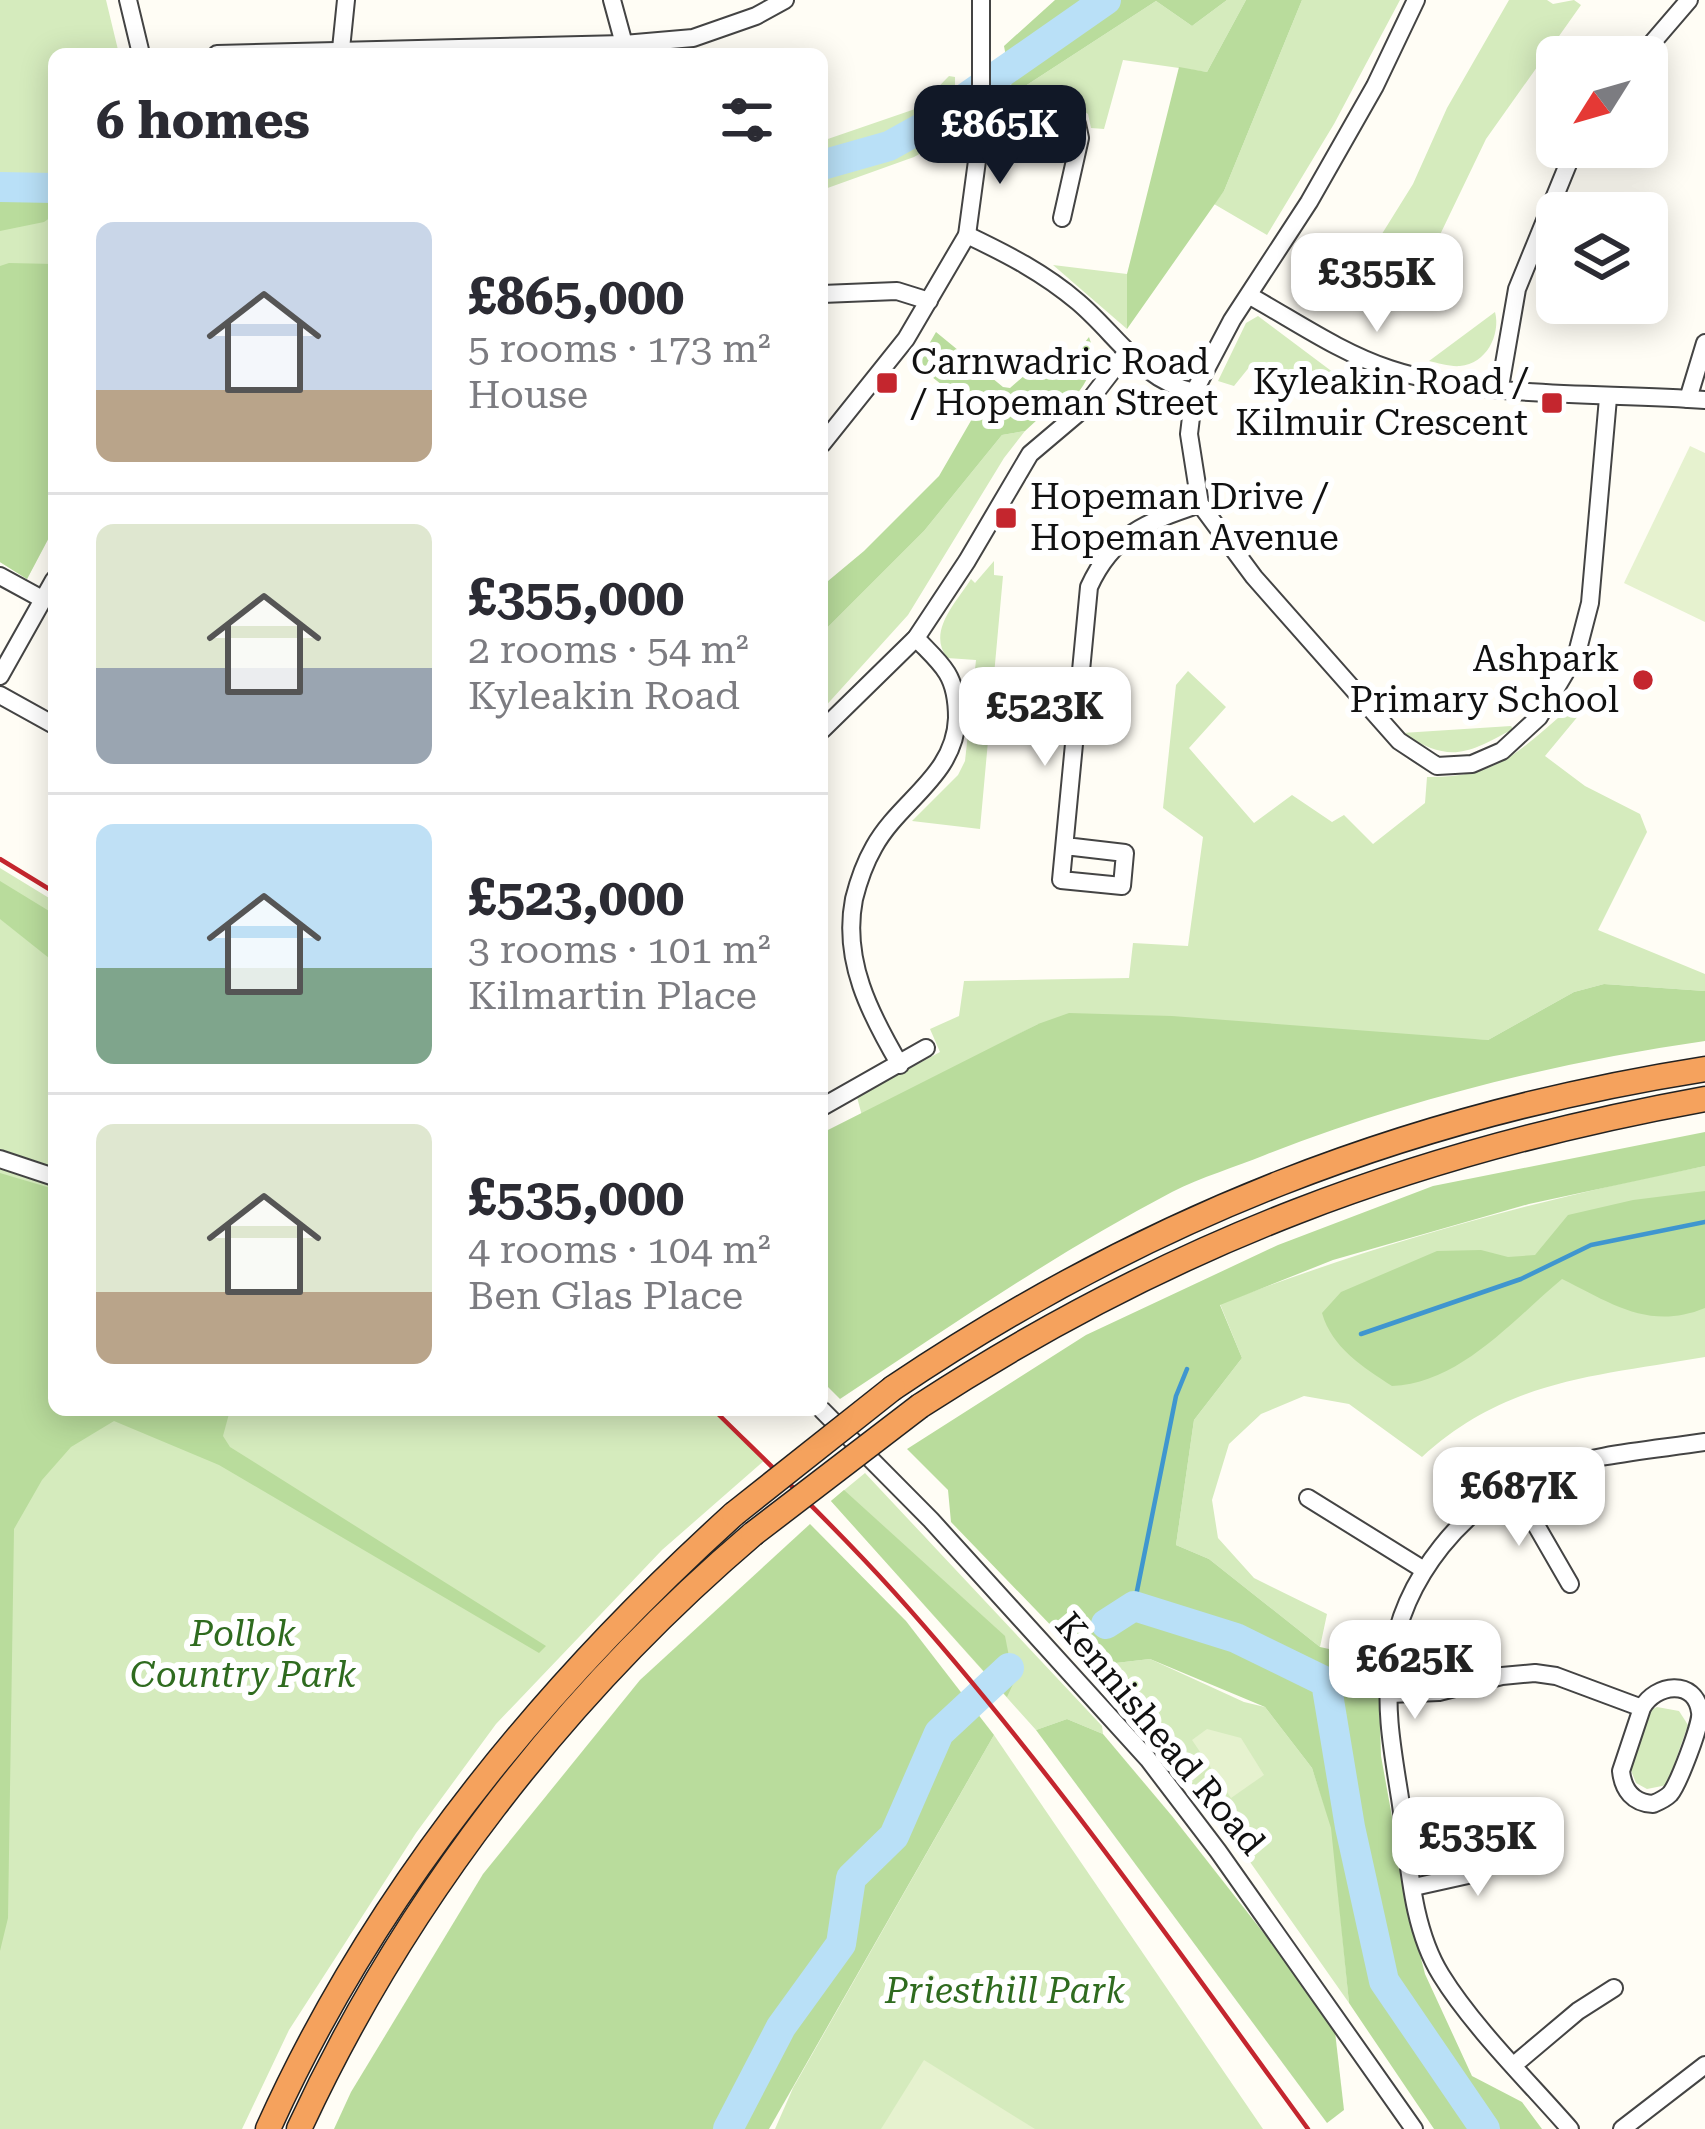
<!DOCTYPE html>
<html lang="en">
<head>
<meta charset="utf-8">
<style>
  body { margin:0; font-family:"Roboto Serif",serif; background:#f2f2f3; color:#2b2b33; height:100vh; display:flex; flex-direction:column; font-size:45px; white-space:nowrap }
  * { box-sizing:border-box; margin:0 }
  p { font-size:39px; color:#7c7c81 }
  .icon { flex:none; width:66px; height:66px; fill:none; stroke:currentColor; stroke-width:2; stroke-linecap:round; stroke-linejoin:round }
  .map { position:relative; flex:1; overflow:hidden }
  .side { position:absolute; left:48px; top:48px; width:780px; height:1368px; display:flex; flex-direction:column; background:#fff; border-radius:18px; box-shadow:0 6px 30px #0003 }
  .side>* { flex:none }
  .needle { width:78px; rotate:233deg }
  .buttons { position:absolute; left:1536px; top:36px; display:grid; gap:24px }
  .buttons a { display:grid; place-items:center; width:132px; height:132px; border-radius:18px; background:#fff; box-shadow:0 6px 30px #0003; font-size:60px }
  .price { position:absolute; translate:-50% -102px; padding:0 27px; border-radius:24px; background:#fff; color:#222; font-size:39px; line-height:78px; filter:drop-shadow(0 3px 6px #0008) }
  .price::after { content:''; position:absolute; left:50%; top:72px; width:36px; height:27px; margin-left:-18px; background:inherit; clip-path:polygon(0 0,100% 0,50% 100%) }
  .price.on { background:#111827; color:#fff }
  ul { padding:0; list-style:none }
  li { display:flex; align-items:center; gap:36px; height:300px; padding:0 48px }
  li+li { border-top:3px solid #e1e1e2 }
  li span { display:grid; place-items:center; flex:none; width:336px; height:240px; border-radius:18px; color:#555 }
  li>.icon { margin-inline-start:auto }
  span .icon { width:144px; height:144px; fill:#fffc; stroke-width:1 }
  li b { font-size:51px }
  h2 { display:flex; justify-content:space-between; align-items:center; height:144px; padding:0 48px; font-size:51px }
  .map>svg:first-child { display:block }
  .green { fill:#d5ebbd }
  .forest { fill:#b9dc9c }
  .pitch { fill:#e6f2cf }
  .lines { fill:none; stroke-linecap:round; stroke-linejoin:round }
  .stream { stroke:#3f96cf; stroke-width:4.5 }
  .river { stroke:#b9e0f7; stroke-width:30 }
  .minor-casing { stroke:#444; stroke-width:20 }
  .highway-casing { stroke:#222; stroke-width:27 }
  .minor { stroke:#fff; stroke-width:16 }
  .highway { stroke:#f5a25d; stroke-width:24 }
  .rail { stroke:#c4262e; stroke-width:4.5 }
  .highway-bridge-casing { stroke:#222; stroke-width:27; stroke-linecap:butt }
  .highway-bridge { stroke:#f5a25d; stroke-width:24 }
  .poi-dot { fill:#c4262e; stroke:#fff; stroke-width:4.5 }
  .labels { text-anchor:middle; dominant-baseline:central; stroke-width:12; stroke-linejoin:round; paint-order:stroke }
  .poi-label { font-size:36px; fill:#111; stroke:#fff; text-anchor:start }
  .park-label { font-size:36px; font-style:italic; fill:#2f6b1f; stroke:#fff }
  .street-label { font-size:36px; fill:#111; stroke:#fff }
</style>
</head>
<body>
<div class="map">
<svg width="1705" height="2129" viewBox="0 0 1705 2129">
  <rect width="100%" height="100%" fill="#fffdf5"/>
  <g class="green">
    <polygon points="0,0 106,0 119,54 54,54 54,528 27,579 0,562"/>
    <polygon points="1227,0 1246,0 1207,72 1123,60 1104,129 1091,128 1088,114 1066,99 1013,94 1156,1 1192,26"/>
    <polygon points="1302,0 1400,0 1334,124 1267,235 1214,204 1224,191"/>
    <polygon points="1509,0 1547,0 1553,4 1574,0 1581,5 1486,139 1412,293 1362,266 1413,184 1447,108"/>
    <polygon points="949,76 955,77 955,134 914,157 822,190 822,141 918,108"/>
    <polygon points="1053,265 1127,274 1127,329"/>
    <path d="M1495 312C1501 335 1486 364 1460 366 1451 367 1438 363 1429 361Z"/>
    <polygon points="1258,316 1334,373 1332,391 1299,391 1261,365 1251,365 1234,386 1218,381 1246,323"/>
    <polygon points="1025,431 1004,458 908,615 822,710 822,633 924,531 1002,435"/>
    <path d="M994 561V575L1003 576 980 829 912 821 958 775 965 761 976 660 947 658C927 631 956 603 971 579L975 583Z"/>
    <path d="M1188 671 1226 707 1189 748 1254 823 1292 795 1332 822 1344 815 1373 844 1425 803 1427 777C1499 778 1518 751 1570 708L1579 715 1545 756 1585 786 1640 814 1647 832 1598 930 1705 974V991L1604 984 1574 992 1488 1040 1038 1024 862 1116 857 1097 940 1052 930 1029 959 1016 964 981 1129 978 1133 943 1188 946 1203 837 1163 808 1176 685Z"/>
    <path d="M1511 726 1513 729C1465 755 1450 763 1402 733Z"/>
    <polygon points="0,868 54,901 54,1410 714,1410 765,1460 662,1550 496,1724 416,1833 289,2030 242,2129 0,2129"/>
    <path d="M1705 1166V1357C1597 1376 1507 1379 1422 1457L1349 1404 1304 1396 1261 1414 1229 1444 1212 1500 1218 1538 1254 1578 1327 1614 1320 1647 1209 1559 1176 1545 1194 1420 1242 1358 1220 1304C1378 1243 1539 1199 1705 1166Z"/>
    <polygon points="865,1473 1102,1726 1103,1734 1067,1719 1036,1730 831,1501"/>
    <polygon points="1150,1659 1244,1702 1265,1707 1312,1768 1332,1828 1349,2003 1210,1805 1090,1666"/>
    <polygon points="1657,1707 1679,1711 1688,1725 1667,1785 1647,1789 1636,1783 1630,1768 1651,1710"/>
    <polygon points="994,1735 1263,2129 775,2129 793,2088"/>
  </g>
  <g class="forest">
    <polygon points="1055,0 1227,0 1192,26 1156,1 1013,94 1004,46"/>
    <polygon points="1246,0 1302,0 1224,191 1127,329 1127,274 1179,67 1207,72"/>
    <polygon points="0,195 54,196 54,215 44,222 0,231"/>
    <polygon points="9,263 54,264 54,528 27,579 0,562 0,266"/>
    <path d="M936 332 1003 387 1010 388 1033 368 1070 361 1089 337C1097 358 1091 377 1077 394L1063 396 1025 431 1002 435 924 531 822 633V586L864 551 939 476 976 412 917 365Z"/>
    <polygon points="0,881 54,914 54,962 0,919"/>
    <path d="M1604 984 1705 991V1041C1554 1063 1408 1099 1265 1155 1235 1167 1202 1177 1172 1192 1056 1253 949 1327 840 1399L822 1381V1133L1038 1024 1069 1013 1172 1016 1488 1040 1574 992Z"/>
    <polygon points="1705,1132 1705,1166 1529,1204 1333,1260 1220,1305 1242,1358 1194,1420 1176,1545 1209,1559 1320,1647 1378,1660 1381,1756 1410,1916 1425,1974 1472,2076 1522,2102 1542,2129 1434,2129 1349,2003 1331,1828 1312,1768 1265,1707 1150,1659 1090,1666 951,1522 948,1490 907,1449 1086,1335 1278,1245 1433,1186"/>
    <polygon points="0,1173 54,1189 54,1410 230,1410 223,1436 230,1447 546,1646 539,1653 219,1465 114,1421 71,1447 42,1480 14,1529 8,1918 0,1951"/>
    <path d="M1705 1191V1308C1649 1331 1611 1303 1562 1279 1513 1320 1459 1384 1392 1386 1363 1367 1332 1348 1322 1313L1341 1292 1437 1251 1481 1250 1508 1257 1535 1255 1568 1215 1633 1200Z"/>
    <polygon points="844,1490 1005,1636 1014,1682 1007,1697 831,1501"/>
    <polygon points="810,1524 906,1621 994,1735 769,2129 334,2129 351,2092 483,1874 640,1680"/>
    <polygon points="1067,1719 1103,1734 1172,1816 1334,2023 1344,2110 1327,2123 1036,1730"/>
  </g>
  <g class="pitch">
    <polygon points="1690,446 1705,453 1705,622 1624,583"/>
    <polygon points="1207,1729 1241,1738 1264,1775 1231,1798 1192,1740"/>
    <polygon points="924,2060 1035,2129 881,2129"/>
  </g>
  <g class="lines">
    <g class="stream">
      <polyline points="1361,1334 1521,1279 1591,1245 1705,1222"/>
      <polyline points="1134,1606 1176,1396 1187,1369"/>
    </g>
    <g class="river">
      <polyline points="822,165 889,146 925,126 1106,0"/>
      <polyline points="0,187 54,188"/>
      <polyline points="1106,1624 1134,1606 1236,1638 1326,1682 1350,1827 1384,1981 1485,2129"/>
      <polyline points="728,2129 781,2027 841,1944 851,1878 894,1836 939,1733 1009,1668"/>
    </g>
    <defs>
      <g id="minor">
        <polyline points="128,0 141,54"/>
        <polyline points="612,0 624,44"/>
        <polyline points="1416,0 1375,86 1309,202 1232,320 1194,392 1189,434 1200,504 1254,577 1399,741 1437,766 1472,764 1502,751 1539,717 1577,653 1590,603 1608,398"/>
        <polyline points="341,49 346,0"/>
        <polyline points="217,54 624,44 693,38 756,16 785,0"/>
        <polyline points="1640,57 1689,0"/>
        <polyline points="981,112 1065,115 1077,124 1080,138 1062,218"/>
        <path d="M967 235C1007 254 1044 273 1078 302 1118 336 1140 379 1194 392"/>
        <polyline points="822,294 897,291 929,301"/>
        <path d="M1250 296C1295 321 1341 353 1390 369 1484 400 1607 392 1705 400"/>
        <polyline points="1500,387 1517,289 1575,147"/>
        <polyline points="1688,399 1705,343"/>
        <polyline points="822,444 906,339 967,235 981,131 981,0"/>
        <polyline points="0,576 44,600"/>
        <polyline points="0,676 54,580"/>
        <polyline points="0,695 54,725"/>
        <polyline points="822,730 916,638 967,561 1030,454 1082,410 1126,353"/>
        <path d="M1065 846 1125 853 1122 886 1061 880 1089 587C1113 534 1147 522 1200 504"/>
        <path d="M900 1065C870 1014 842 960 854 899 858 883 866 861 874 847 900 800 955 776 957 718 957 703 955 686 947 673 939 660 926 649 916 638"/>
        <polyline points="822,1107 926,1048"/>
        <polyline points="0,1159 54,1177"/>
        <polyline points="822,1410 931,1520 1148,1759 1218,1851 1414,2129"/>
        <polyline points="1514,1487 1570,1584"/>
        <polyline points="1308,1498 1424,1570"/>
        <path d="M1389 1694 1439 1692 1502 1676 1535 1673 1556 1676 1642 1708C1655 1684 1695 1678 1700 1712 1702 1723 1678 1785 1670 1794 1665 1799 1660 1801 1653 1804 1633 1803 1623 1790 1621 1771L1642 1708"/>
        <polyline points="1414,1887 1468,1875 1519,1847"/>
        <polyline points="1515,2064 1578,2011 1614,1988"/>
        <path d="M1570 2129C1529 2082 1473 2027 1441 1975 1410 1925 1409 1856 1400 1798 1393 1753 1384 1708 1391 1662 1402 1579 1464 1500 1544 1472 1594 1454 1652 1450 1705 1442"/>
        <polyline points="1622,2129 1705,2065"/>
      </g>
      <g id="highway">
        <path d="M893 1388C1144 1219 1406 1116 1705 1069"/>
        <path d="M920 1406C1169 1244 1413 1152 1705 1099"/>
        <path d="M268 2129C375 1891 542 1688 734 1514"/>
        <path d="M299 2129C404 1902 563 1696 753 1534"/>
      </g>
    </defs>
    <use href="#minor" class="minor-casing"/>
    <use href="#highway" class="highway-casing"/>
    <use href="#minor" class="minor"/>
    <use href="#highway" class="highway"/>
    <g class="rail">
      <polyline points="0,859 54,892"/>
      <path d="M714 1410C775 1470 837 1529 894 1592 1045 1760 1175 1947 1308 2129"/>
    </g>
    <defs>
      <g id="highway-bridge">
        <polyline points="734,1514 893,1388"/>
        <polyline points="753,1534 920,1406"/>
      </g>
    </defs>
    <use href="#highway-bridge" class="highway-bridge-casing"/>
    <use href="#highway-bridge" class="highway-bridge"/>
  </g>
  <g class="poi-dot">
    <rect x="875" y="371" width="24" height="24" rx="6"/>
    <rect x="1540" y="391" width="24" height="24" rx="6"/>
    <rect x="994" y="506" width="24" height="24" rx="6"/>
    <circle cx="1643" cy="680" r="12"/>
  </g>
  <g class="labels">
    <g class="poi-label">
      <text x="911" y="362">Carnwadric Road<tspan x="911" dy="41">/ Hopeman Street</tspan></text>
      <text x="1528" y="382" text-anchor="end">Kyleakin Road /<tspan x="1528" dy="41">Kilmuir Crescent</tspan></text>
      <text x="1030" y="497">Hopeman Drive /<tspan x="1030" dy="41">Hopeman Avenue</tspan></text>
      <text x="1619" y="659" text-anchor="end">Ashpark<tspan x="1619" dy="41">Primary School</tspan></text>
    </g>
    <g class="park-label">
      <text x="243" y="1634">Pollok<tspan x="243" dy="41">Country Park</tspan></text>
      <text x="1005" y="1991">Priesthill Park</text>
    </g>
    <g class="street-label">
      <text transform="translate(1160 1734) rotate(50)">Kennishead Road</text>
    </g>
  </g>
</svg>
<div class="buttons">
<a><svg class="needle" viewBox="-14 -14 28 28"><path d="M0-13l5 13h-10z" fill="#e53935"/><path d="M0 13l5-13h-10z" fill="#7c7c81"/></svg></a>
<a><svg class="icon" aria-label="layers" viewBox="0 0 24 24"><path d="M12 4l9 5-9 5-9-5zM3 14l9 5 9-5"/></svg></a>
</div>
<b class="price on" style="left:1000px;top:187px">£865K</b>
<b class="price" style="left:1377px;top:335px">£355K</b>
<b class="price" style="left:1045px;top:769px">£523K</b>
<b class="price" style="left:1519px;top:1549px">£687K</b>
<b class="price" style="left:1415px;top:1722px">£625K</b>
<b class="price" style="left:1478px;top:1899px">£535K</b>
<section class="side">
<h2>6 homes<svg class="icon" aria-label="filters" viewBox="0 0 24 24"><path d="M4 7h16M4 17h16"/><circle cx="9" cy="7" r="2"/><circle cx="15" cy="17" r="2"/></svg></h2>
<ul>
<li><span style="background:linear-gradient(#c9d6e8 70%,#b9a48a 0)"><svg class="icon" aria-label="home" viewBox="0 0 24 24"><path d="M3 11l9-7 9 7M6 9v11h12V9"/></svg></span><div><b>£865,000</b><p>5 rooms · 173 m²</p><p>House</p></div></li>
<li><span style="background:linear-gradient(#dfe7d0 60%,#9aa5b1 0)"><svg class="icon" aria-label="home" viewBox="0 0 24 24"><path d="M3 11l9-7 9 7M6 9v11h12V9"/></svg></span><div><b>£355,000</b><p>2 rooms · 54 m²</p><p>Kyleakin Road</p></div></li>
<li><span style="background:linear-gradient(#bfe0f5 60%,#7fa58c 0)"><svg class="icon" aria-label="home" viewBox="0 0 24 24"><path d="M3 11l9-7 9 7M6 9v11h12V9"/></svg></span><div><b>£523,000</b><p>3 rooms · 101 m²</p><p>Kilmartin Place</p></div></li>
<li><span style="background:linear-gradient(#dfe7d0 70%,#b9a48a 0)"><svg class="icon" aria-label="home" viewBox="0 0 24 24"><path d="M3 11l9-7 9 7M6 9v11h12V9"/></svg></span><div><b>£535,000</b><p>4 rooms · 104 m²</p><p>Ben Glas Place</p></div></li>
</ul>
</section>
</div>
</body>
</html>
